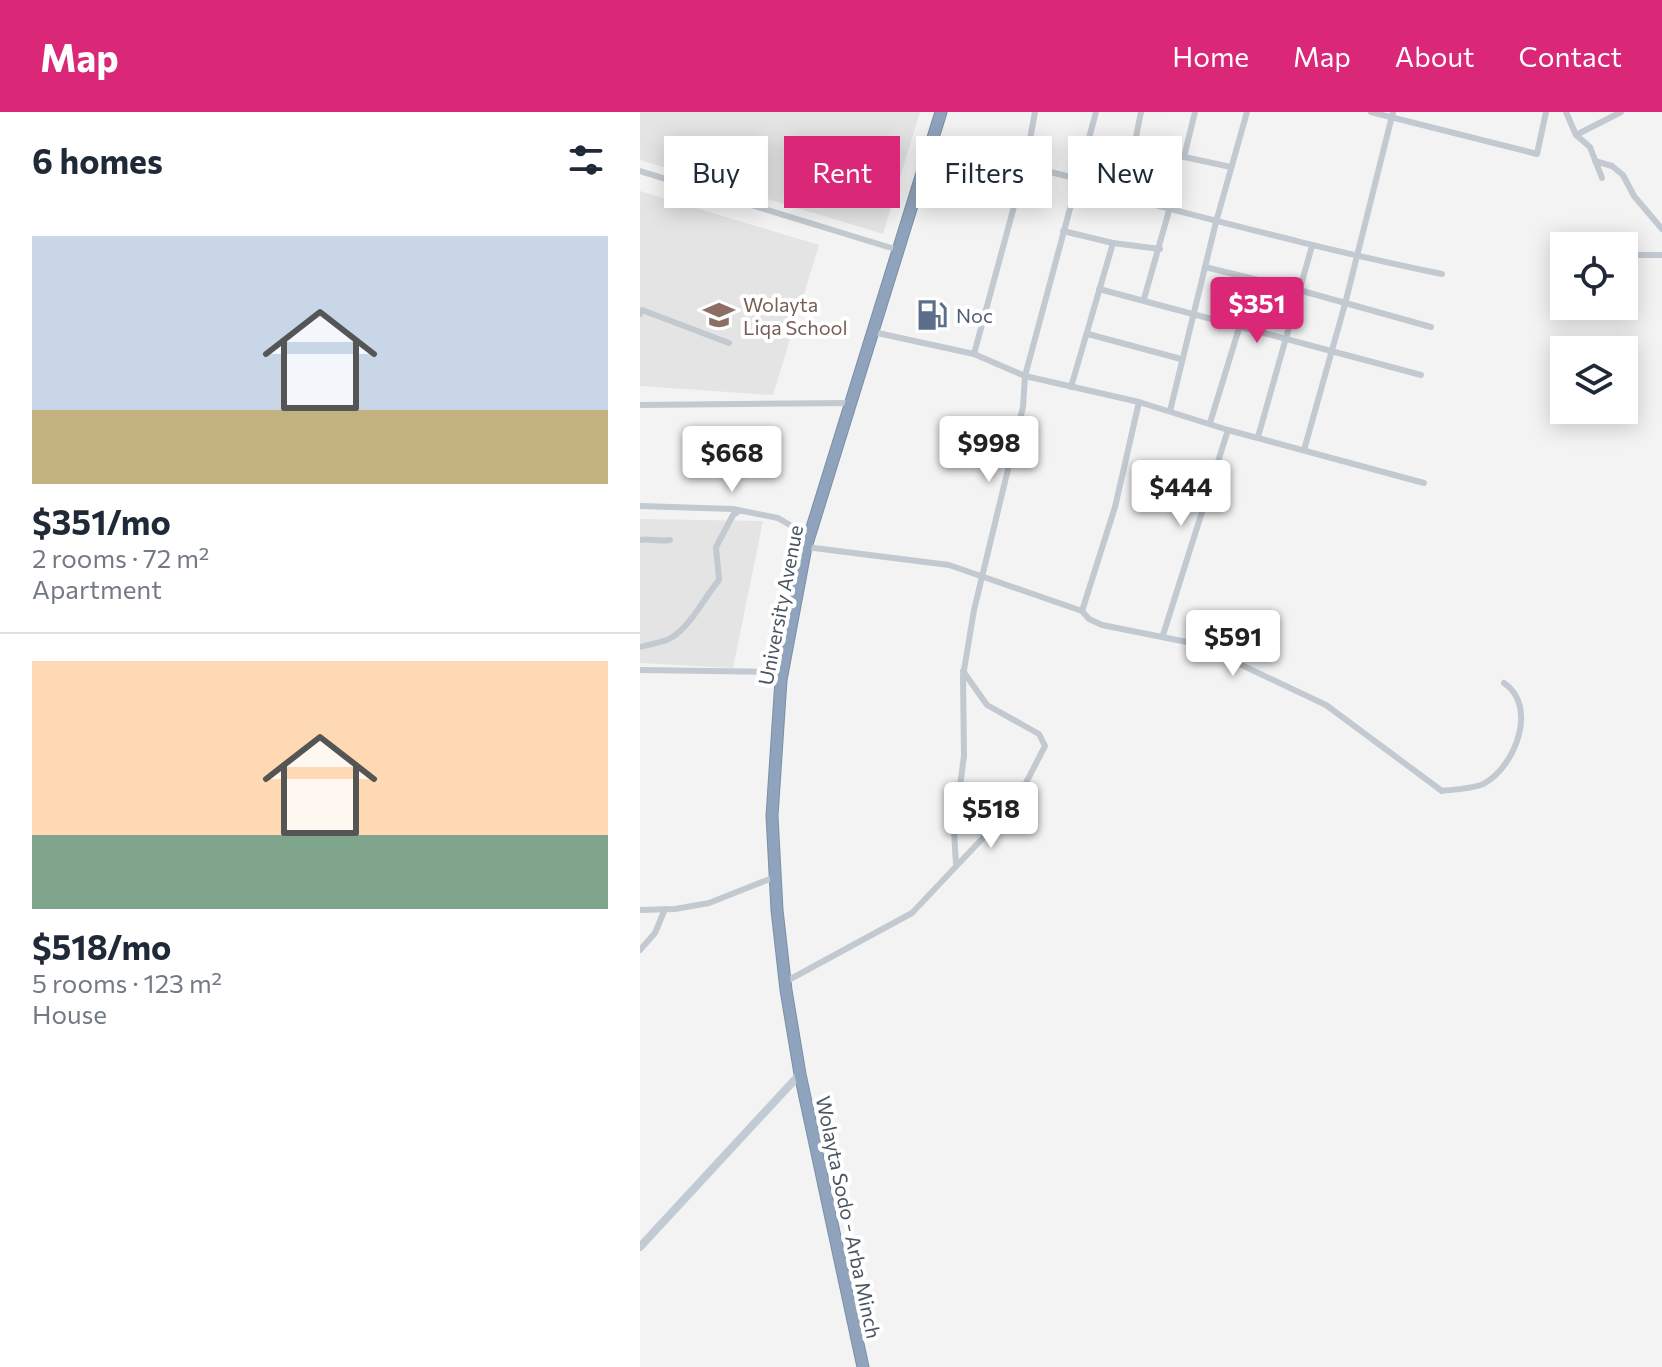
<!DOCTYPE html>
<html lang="en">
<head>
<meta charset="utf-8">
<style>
  body { margin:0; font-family:Commissioner,sans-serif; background:#f6f6f7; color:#1f2937; height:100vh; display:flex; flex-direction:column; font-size:30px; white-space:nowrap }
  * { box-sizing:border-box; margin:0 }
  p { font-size:26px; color:#747a83 }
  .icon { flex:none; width:44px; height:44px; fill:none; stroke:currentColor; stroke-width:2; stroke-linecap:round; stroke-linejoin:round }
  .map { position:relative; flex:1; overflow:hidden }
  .sheet { display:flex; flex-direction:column; background:#fff; width:640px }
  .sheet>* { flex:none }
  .guide { position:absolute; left:24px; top:24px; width:760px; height:72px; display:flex; gap:16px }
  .fabs { position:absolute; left:910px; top:120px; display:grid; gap:16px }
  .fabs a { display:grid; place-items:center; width:88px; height:88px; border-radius:0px; background:#fff; box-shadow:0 4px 20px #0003; font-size:40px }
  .price { position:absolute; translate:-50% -68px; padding:0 18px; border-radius:8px; background:#fff; color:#222; font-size:26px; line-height:52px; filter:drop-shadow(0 2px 4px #0008) }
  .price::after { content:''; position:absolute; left:50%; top:48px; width:24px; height:18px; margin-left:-12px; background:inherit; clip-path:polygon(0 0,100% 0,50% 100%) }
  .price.active { background:#db2777; color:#fff }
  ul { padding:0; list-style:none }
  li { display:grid; align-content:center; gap:16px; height:424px; padding:0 32px }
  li+li { border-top:2px solid #e0e1e3 }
  li span { display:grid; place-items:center; height:248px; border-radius:0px; color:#555 }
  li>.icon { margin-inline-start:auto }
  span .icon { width:144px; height:144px; fill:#fffc; stroke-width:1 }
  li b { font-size:34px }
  h2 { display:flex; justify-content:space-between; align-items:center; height:96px; padding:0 32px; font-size:34px }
  .chip { padding:0 28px; border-radius:0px; background:#fff; box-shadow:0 4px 20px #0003; font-size:28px; line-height:72px }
  .chip.active { background:#db2777; color:#fff }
  header { display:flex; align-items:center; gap:48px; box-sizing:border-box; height:112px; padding:0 40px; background:#db2777; color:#fff }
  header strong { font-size:38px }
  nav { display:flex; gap:44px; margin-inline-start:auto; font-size:28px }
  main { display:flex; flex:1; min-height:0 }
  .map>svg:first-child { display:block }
  .education { fill:#e5e4e4 }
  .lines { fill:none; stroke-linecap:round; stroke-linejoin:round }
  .highway-casing { stroke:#7a8fa8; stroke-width:13 }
  .street { stroke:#c2c9d0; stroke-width:6 }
  .secondary { stroke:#c2cad4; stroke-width:8 }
  .highway { stroke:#8fa4bc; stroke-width:11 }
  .labels { text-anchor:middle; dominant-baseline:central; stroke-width:8; stroke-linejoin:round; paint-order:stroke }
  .education-label { font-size:20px; fill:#785e54; stroke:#fff; text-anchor:start }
  .service-label { font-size:20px; fill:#4e5e75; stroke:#fff; text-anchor:start }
  .street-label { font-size:20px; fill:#4b555f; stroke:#fff }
</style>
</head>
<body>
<header>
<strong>Map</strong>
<nav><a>Home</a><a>Map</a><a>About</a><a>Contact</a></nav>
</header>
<main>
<section class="sheet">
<h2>6 homes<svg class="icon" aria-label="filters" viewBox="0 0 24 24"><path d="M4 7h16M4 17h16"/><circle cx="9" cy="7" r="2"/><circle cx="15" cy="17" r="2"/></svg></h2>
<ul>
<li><span style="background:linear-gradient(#c9d6e8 70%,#c2b280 0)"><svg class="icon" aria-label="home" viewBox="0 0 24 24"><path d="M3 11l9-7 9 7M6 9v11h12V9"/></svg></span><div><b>$351/mo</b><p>2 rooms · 72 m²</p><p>Apartment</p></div></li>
<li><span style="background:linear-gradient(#ffd9b3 70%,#7fa58c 0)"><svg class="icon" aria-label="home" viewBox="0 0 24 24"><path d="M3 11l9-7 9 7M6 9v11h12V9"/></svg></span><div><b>$518/mo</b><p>5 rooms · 123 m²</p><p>House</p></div></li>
</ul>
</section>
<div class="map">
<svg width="1022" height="1255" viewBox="0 0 1022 1255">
  <rect width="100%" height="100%" fill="#f4f3f3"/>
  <g class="education">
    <polygon points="0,0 280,0 243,122 0,48"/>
    <polygon points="0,79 179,133 133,283 0,274"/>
    <polygon points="0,407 123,409 93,556 0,551"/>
  </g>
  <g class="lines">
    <defs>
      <polyline id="highway" points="223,1255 160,962 146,878 137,798 132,704 141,568 166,435 301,0"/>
    </defs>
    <use href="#highway" class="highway-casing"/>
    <g class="street">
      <polyline points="731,0 897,42 906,0"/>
      <polyline points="926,0 936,23 950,35 962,66"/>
      <polyline points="936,23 981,0"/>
      <polyline points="493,34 591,55"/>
      <polyline points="544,45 555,0"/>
      <polyline points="955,49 972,54 983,63 994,84 1022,117"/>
      <path d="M385 54 435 66 437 73C559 104 679 137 802 162"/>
      <polyline points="0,59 258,138"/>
      <polyline points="484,85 501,0"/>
      <polyline points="423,119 473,131 431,275"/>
      <polyline points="473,131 520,137"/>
      <polyline points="984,143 1022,143"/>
      <polyline points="565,155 659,178 791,215"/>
      <polyline points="459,177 781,263"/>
      <polyline points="504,187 530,95"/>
      <polyline points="0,202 2,198 89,231"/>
      <polyline points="233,220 334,242 385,264 499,290 588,318 784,371"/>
      <polyline points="448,222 541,247"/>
      <polyline points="334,242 385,54 395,0"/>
      <polyline points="0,293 211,291"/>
      <polyline points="530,299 576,110 607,0"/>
      <polyline points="570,311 600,213"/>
      <polyline points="618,325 672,134"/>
      <polyline points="664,338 705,192 753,0"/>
      <polyline points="0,394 93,397 138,406 170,425"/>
      <path d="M0 428C11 426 19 430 30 428"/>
      <path d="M166 435 309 453 442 499 449 507 462 513 557 532 686 593 802 679C815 677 835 677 845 671 876 653 898 594 864 571"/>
      <polyline points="442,499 475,395 499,290"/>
      <polyline points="523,523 588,318"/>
      <path d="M0 535C10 532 22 531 31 526 50 515 64 486 79 468L76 435 93 403 99 399"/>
      <polyline points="0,558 143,560"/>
      <polyline points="316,752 314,719 324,644 323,564 334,498 383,295 385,264 456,0"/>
      <polyline points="0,798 35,797 69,791 135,765"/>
      <polyline points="0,838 15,821 25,797"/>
      <polyline points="145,870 272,801 375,692 405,634 399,622 347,593 323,559"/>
    </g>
    <polyline class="secondary" points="0,1135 160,962"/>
    <use href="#highway" class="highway"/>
  </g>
  <defs>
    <symbol id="school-bare" viewBox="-9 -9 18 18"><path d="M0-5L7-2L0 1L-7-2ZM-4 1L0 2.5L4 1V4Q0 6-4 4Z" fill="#8d6e63" stroke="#fff" stroke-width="2.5" paint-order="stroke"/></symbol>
    <symbol id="fuel-bare" viewBox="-9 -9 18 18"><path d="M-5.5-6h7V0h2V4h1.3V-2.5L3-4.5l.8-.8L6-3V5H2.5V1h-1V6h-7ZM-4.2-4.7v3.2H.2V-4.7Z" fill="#5c6f8a" stroke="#fff" stroke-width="2.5" paint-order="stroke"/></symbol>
  </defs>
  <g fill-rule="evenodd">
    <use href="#school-bare" x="57" y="181" width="44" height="44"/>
    <use href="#fuel-bare" x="270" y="181" width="44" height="44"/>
  </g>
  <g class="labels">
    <g class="education-label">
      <text x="103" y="192">Wolayta<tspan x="103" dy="23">Liqa School</tspan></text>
    </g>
    <g class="service-label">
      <text x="316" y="203">Noc</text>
    </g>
    <g class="street-label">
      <text transform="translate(140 493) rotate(-79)">University Avenue</text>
      <text transform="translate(209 1105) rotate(78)">Wolayta Sodo - Arba Minch</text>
    </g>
  </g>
</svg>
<div class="fabs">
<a><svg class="icon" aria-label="locate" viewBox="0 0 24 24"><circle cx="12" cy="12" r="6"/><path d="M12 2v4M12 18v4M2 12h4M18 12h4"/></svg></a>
<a><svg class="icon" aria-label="layers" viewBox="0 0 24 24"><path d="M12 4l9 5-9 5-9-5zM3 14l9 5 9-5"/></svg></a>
</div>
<b class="price active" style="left:617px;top:233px">$351</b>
<b class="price" style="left:349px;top:372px">$998</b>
<b class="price" style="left:92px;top:382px">$668</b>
<b class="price" style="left:541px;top:416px">$444</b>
<b class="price" style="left:593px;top:566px">$591</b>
<b class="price" style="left:351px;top:738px">$518</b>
<div class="guide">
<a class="chip">Buy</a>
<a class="chip active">Rent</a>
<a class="chip">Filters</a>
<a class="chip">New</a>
</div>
</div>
</main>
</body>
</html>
